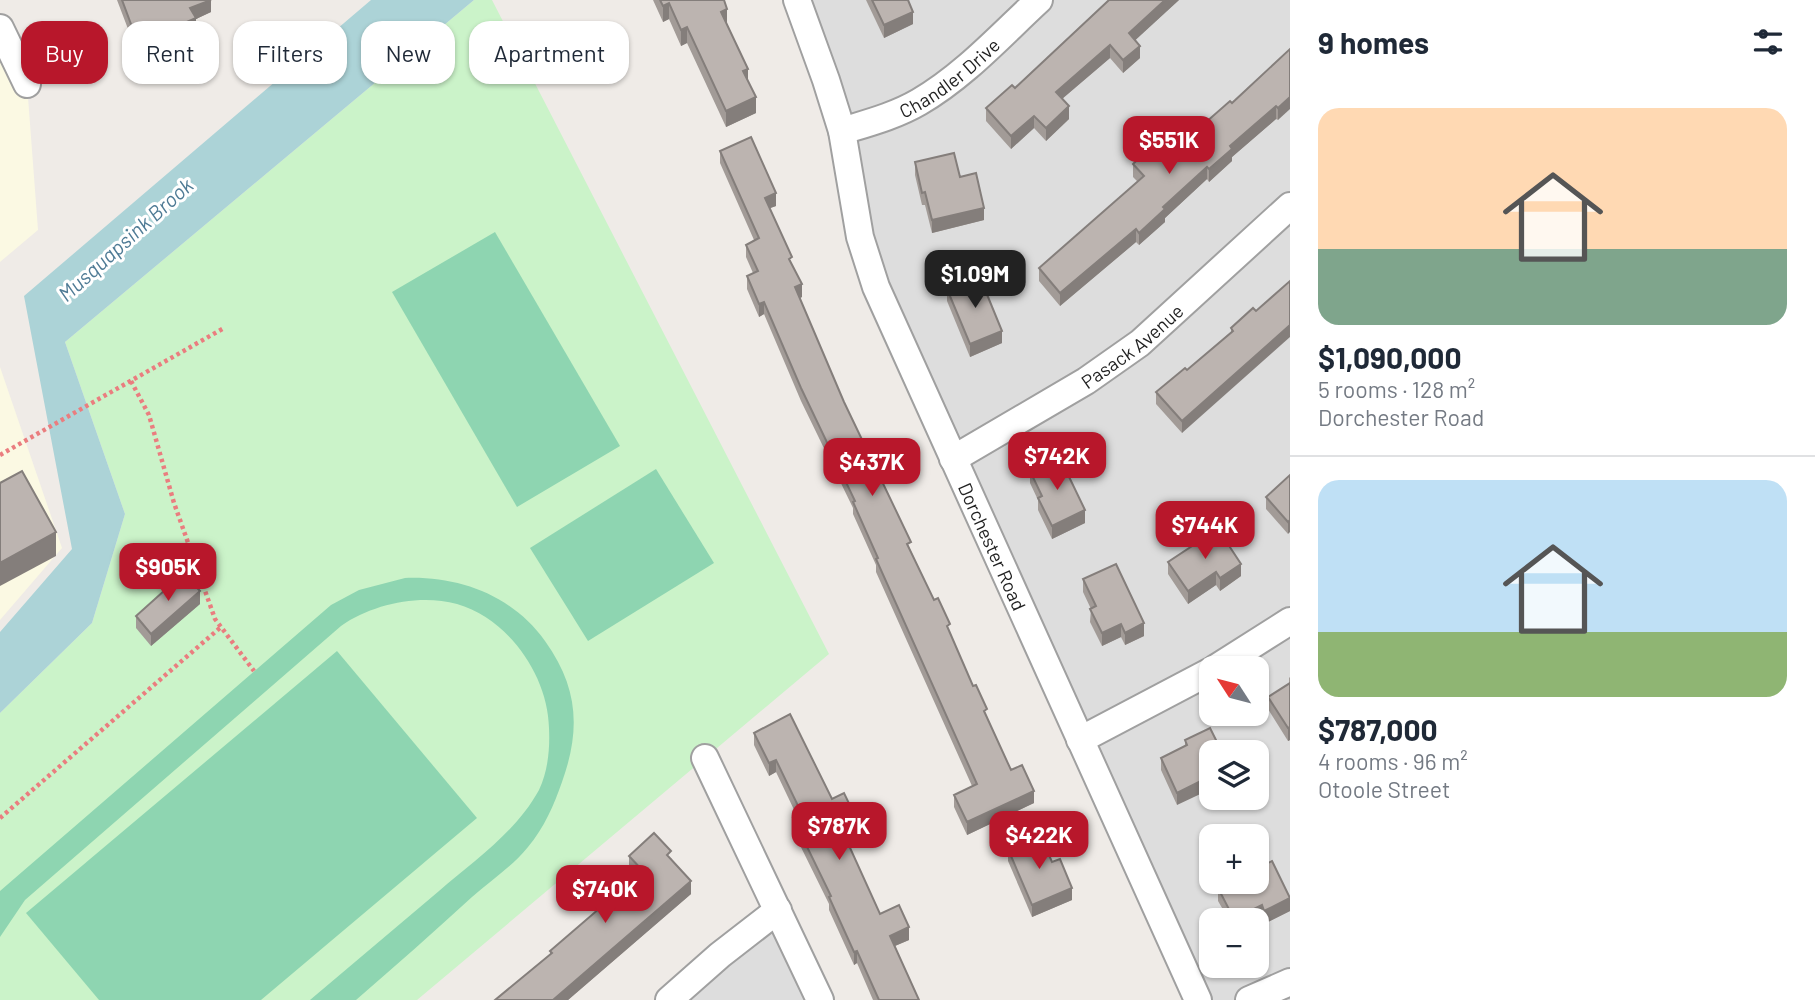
<!DOCTYPE html>
<html lang="en">
<head>
<meta charset="utf-8">
<style>
  body { margin:0; font-family:Barlow,sans-serif; background:#f2f2f3; color:#1f2937; height:100vh; display:flex; flex-direction:column; font-size:26px; white-space:nowrap }
  * { box-sizing:border-box; margin:0 }
  p { font-size:23px; color:#747a83 }
  .icon { flex:none; width:38px; height:38px; fill:none; stroke:currentColor; stroke-width:2; stroke-linecap:round; stroke-linejoin:round }
  .map { position:relative; flex:1; overflow:hidden }
  .sheet { display:flex; flex-direction:column; background:#fff; width:525px }
  .sheet>* { flex:none }
  .banner { position:absolute; left:21px; top:21px; width:665px; height:63px; display:flex; gap:14px }
  .needle { width:46px; rotate:306deg }
  .controls { position:absolute; left:1199px; top:656px; display:grid; gap:14px }
  .controls a { display:grid; place-items:center; width:70px; height:70px; border-radius:14px; background:#fff; box-shadow:0 2px 5px #0004; font-size:35px }
  .price { position:absolute; translate:-50% -60px; padding:0 16px; border-radius:14px; background:#b8172b; color:#fff; font-size:23px; line-height:46px; filter:drop-shadow(0 2px 4px #0008) }
  .price::after { content:''; position:absolute; left:50%; top:42px; width:21px; height:16px; margin-left:-10px; background:inherit; clip-path:polygon(0 0,100% 0,50% 100%) }
  .price.selected { background:#222; color:#fff }
  ul { padding:0; list-style:none }
  li { display:grid; align-content:center; gap:14px; height:371px; padding:0 28px }
  li+li { border-top:2px solid #e0e1e3 }
  li span { display:grid; place-items:center; height:217px; border-radius:21px; color:#555 }
  li>.icon { margin-inline-start:auto }
  span .icon { width:126px; height:126px; fill:#fffc; stroke-width:1 }
  li b { font-size:30px }
  h2 { display:flex; justify-content:space-between; align-items:center; height:84px; padding:0 28px; font-size:30px }
  .chip { padding:0 24px; border-radius:21px; background:#fff; box-shadow:0 2px 5px #0004; font-size:24px; line-height:63px }
  .chip.selected { background:#b8172b; color:#fff }
  main { display:flex; flex:1; min-height:0 }
  .map>svg:first-child { display:block }
  .residential { fill:#ddd; fill-rule:evenodd }
  .education { fill:#fbf9e3 }
  .park { fill:#cbf3c9 }
  .pitch { fill:#8ed5b1 }
  .water { fill:#acd3d7 }
  .lines { fill:none; stroke-linecap:round; stroke-linejoin:round }
  .minor-casing { stroke:#a0a0a0; stroke-width:30 }
  .path { stroke:#ea7d7f; stroke-width:4.5; stroke-dasharray:3.5 3.5; stroke-linecap:butt }
  .minor { stroke:#fff; stroke-width:26 }
  .wall { fill:#a29b97 }
  .shaded-wall { fill:#847e7b }
  .building { fill:#bcb4b0; stroke:#847e7b; stroke-width:2 }
  .labels { text-anchor:middle; dominant-baseline:central; stroke-width:6; stroke-linejoin:round; paint-order:stroke }
  .street-label { font-size:19px; fill:#1f1f1f; stroke:#fff }
  .water-label { font-size:21px; font-style:italic; fill:#4f7b95; stroke:#fff }
</style>
</head>
<body>
<main>
<div class="map">
<svg width="1290" height="1000" viewBox="0 0 1290 1000">
  <rect width="100%" height="100%" fill="#efebe7"/>
  <g class="residential">
    <path d="M797 0H1290V1000H1198L876 287ZM1211 668H1256V714H1211ZM1211 752H1256V798H1211ZM1211 836H1256V882H1211ZM1211 920H1256V966H1211Z"/>
    <polygon points="778,910 820,1000 672,1000"/>
  </g>
  <g class="education">
    <polygon points="0,28 27,84 38,230 0,262"/>
    <polygon points="0,367 62,548 0,620"/>
  </g>
  <polygon class="park" points="474,0 492,0 829,654 417,1000 0,1000 0,713 92,623 125,514 65,342"/>
  <g class="pitch">
    <polygon points="495,232 620,446 517,507 392,292"/>
    <polygon points="656,469 714,563 588,641 530,548"/>
    <path d="M405 578C459 576 512 595 545 641 578 687 581 729 562 782 554 805 544 828 528 847 513 866 490 881 472 897 434 932 395 966 356 1000H310C353 964 396 927 439 891 475 860 516 832 539 790 548 771 550 749 549 728 548 676 509 619 457 604 419 594 373 604 341 626L25 900 0 937V891L331 605 359 590Z"/>
    <polygon points="337,651 477,818 261,1000 99,1000 26,913"/>
  </g>
  <polygon class="water" points="371,0 474,0 65,342 125,514 92,623 0,713 0,632 72,549 24,296"/>
  <g class="lines">
    <defs>
      <g id="minor">
        <path id="s1" d="M797 0 826 80 842 131 860 237 876 287 1198 1000"/>
        <polyline points="0,28 27,84"/>
        <path id="s2" d="M842 131C868 123 895 116 919 102 964 76 1001 35 1039 0"/>
        <path id="s3" d="M953 459 1086 381 1140 343 1290 206"/>
        <polyline points="1216,668 1290,621"/>
        <polyline points="1080,740 1211,671"/>
        <polyline points="705,758 820,1000"/>
        <polyline points="669,1000 720,955 778,910"/>
        <polyline points="1249,1000 1290,982"/>
      </g>
    </defs>
    <use href="#minor" class="minor-casing"/>
    <g class="path">
      <polyline points="131,381 149,415 174,503 215,619 254,671"/>
      <polyline points="0,455 224,328"/>
      <polyline points="0,818 221,627"/>
    </g>
    <use href="#minor" class="minor"/>
  </g>
  <g class="wall">
    <polygon points="117,0 211,0 211,12 196,19 196,30 172,41 174,57 144,71"/>
    <polygon points="653,0 724,0 727,25 748,81 756,113 726,127 687,43 681,46 669,19 663,22"/>
    <polygon points="866,0 908,0 913,24 884,38"/>
    <polygon points="1109,0 1179,0 1135,40 1140,58 1123,73 1110,58 1062,99 1069,119 1046,141 1034,128 1011,149 986,121 986,108 1015,88"/>
    <polygon points="1290,49 1278,120 1276,119 1232,157 1232,161 1209,182 1207,179 1165,218 1165,222 1139,245 1136,242 1060,306 1039,281 1039,268 1138,182 1133,177 1133,164 1165,158 1232,103"/>
    <polygon points="720,151 776,206 770,208 792,265 802,297 800,298 844,402 911,551 950,634 1011,770 1034,803 967,835 954,807 954,795 972,786 876,572 876,565 853,514 853,508 801,401 764,314 759,317 747,289 747,276 753,273 746,257 746,245 754,240 720,163"/>
    <polygon points="915,162 960,177 984,220 932,233 925,205 922,205 915,175"/>
    <polygon points="947,289 1002,343 970,357 947,301"/>
    <polygon points="1253,308 1182,433 1156,404 1156,392 1187,370 1231,332 1231,328"/>
    <polygon points="1030,471 1085,523 1052,539 1038,510 1038,500 1030,483"/>
    <polygon points="1290,475 1288,534 1266,509 1266,497"/>
    <polygon points="1168,562 1241,576 1220,591 1216,585 1188,604 1168,574"/>
    <polygon points="1083,579 1144,636 1125,645 1121,637 1102,646 1090,622 1091,609 1083,592"/>
    <polygon points="200,604 151,646 136,628 136,616"/>
    <polygon points="1290,677 1290,740 1288,741 1268,709 1268,697 1289,684 1289,678"/>
    <polygon points="1210,728 1177,805 1161,770 1161,758 1185,746 1185,740"/>
    <polygon points="754,733 832,799 857,832 846,838 880,914 909,940 895,946 919,1000 873,1000 857,963 854,965 829,910 829,904 793,831 793,818 797,816 776,772 769,776 754,745"/>
    <polygon points="1008,849 1052,862 1072,900 1032,917 1008,861"/>
    <polygon points="629,856 671,858 691,894 568,1000 495,1000 550,954 550,951 636,877 629,868"/>
    <polygon points="1218,888 1290,911 1264,924 1262,918 1256,921 1229,920 1218,901"/>
  </g>
  <g class="shaded-wall">
    <polygon points="211,0 211,12 196,19 196,30 166,43 166,31 190,8"/>
    <polygon points="1165,0 1179,0 1129,46 1129,33"/>
    <polygon points="669,3 669,19 663,22 663,6"/>
    <polygon points="727,9 727,25 721,12"/>
    <polygon points="913,12 913,24 884,38 884,25"/>
    <polygon points="687,27 687,43 681,46 681,30"/>
    <polygon points="174,45 174,57 144,71 144,59"/>
    <polygon points="1110,45 1110,58 1056,104 1056,92"/>
    <polygon points="1140,46 1140,58 1123,73 1123,60"/>
    <polygon points="748,69 748,86 743,71"/>
    <polygon points="756,97 756,113 726,127 726,111"/>
    <polygon points="1290,97 1290,109 1278,120 1278,108"/>
    <polygon points="1069,106 1069,119 1046,141 1046,128"/>
    <polygon points="1276,106 1276,119 1232,157 1232,161 1209,182 1209,169 1230,146"/>
    <polygon points="1034,116 1034,128 1011,149 1011,136"/>
    <polygon points="1207,167 1207,179 1165,218 1165,222 1139,245 1139,233 1163,207"/>
    <polygon points="776,193 776,206 765,210 765,198"/>
    <polygon points="984,208 984,220 932,233 932,220"/>
    <polygon points="1136,229 1136,242 1060,306 1060,293"/>
    <polygon points="802,284 802,297 795,300 795,287"/>
    <polygon points="764,302 764,314 759,317 759,304"/>
    <polygon points="1290,325 1290,337 1182,433 1182,421"/>
    <polygon points="1002,331 1002,343 970,357 970,344"/>
    <polygon points="1085,510 1085,523 1052,539 1052,526"/>
    <polygon points="1290,520 1290,532 1288,534 1288,522"/>
    <polygon points="56,532 56,556 0,586 0,563"/>
    <polygon points="1241,564 1241,576 1220,591 1220,578"/>
    <polygon points="1216,572 1216,585 1188,604 1188,591"/>
    <polygon points="200,591 200,604 151,646 151,634"/>
    <polygon points="1144,623 1144,636 1125,645 1125,633"/>
    <polygon points="1121,624 1121,637 1102,646 1102,633"/>
    <polygon points="1290,727 1290,740 1288,741 1288,728"/>
    <polygon points="776,760 776,772 769,776 769,763"/>
    <polygon points="1211,776 1211,789 1177,805 1177,793"/>
    <polygon points="1034,791 1034,803 967,835 967,822"/>
    <polygon points="857,820 857,832 841,840 841,828"/>
    <polygon points="691,881 691,894 568,1000 553,1000"/>
    <polygon points="1072,888 1072,900 1032,917 1032,905"/>
    <polygon points="1290,898 1290,911 1264,924 1264,911"/>
    <polygon points="1262,905 1262,918 1256,921 1234,920 1234,919"/>
    <polygon points="909,927 909,940 890,948 890,936"/>
    <polygon points="857,951 857,963 854,965 854,952"/>
  </g>
  <g class="building">
    <polygon points="122,0 211,0 190,8 196,18 166,31 174,45 144,59"/>
    <polygon points="660,0 724,0 727,9 721,12 748,69 743,71 756,97 726,111 687,27 681,30 669,3 663,6"/>
    <polygon points="872,0 908,0 913,12 884,25"/>
    <polygon points="1109,0 1165,0 1129,33 1140,46 1123,60 1110,45 1056,92 1069,106 1046,128 1034,116 1011,136 986,108 1012,85 1015,88"/>
    <polygon points="1290,49 1290,97 1278,108 1276,106 1230,146 1232,149 1209,169 1207,167 1163,207 1165,209 1139,233 1136,229 1060,293 1039,268 1144,176 1133,164 1153,145 1165,158 1230,101 1232,103"/>
    <polygon points="751,137 776,193 765,198 792,257 789,259 802,284 795,287 844,402 911,542 907,544 934,600 938,598 950,624 947,626 973,686 976,685 987,709 984,711 1011,770 1022,765 1034,791 967,822 954,795 977,784 876,559 878,558 853,502 855,501 801,388 764,302 759,304 747,276 758,271 746,245 759,238 720,151"/>
    <polygon points="954,153 960,177 976,173 984,208 932,220 925,192 922,193 915,162"/>
    <polygon points="979,275 1002,331 970,344 947,289"/>
    <polygon points="1290,281 1290,325 1182,421 1156,392 1185,368 1187,370 1233,331 1231,328 1253,308 1256,311"/>
    <polygon points="1059,456 1085,510 1052,526 1038,498 1042,496 1030,471"/>
    <polygon points="22,471 56,532 0,563 0,483"/>
    <polygon points="1290,475 1290,520 1288,522 1266,497"/>
    <polygon points="1218,529 1241,564 1220,578 1216,572 1188,591 1168,562"/>
    <polygon points="1116,564 1144,623 1125,633 1121,624 1102,633 1090,609 1096,606 1083,579"/>
    <polygon points="184,573 200,591 151,634 136,616"/>
    <polygon points="1290,683 1290,727 1288,728 1268,697"/>
    <polygon points="790,714 832,799 844,793 857,820 841,828 880,914 899,905 909,927 890,936 919,1000 879,1000 857,951 854,952 829,897 831,896 793,818 802,814 776,760 769,763 754,733"/>
    <polygon points="1210,728 1222,752 1211,752 1211,776 1177,793 1161,758 1187,745 1185,740"/>
    <polygon points="654,833 671,851 667,855 691,881 553,1000 495,1000 552,953 550,951 643,871 629,856"/>
    <polygon points="1040,835 1052,862 1060,859 1072,888 1032,905 1008,849"/>
    <polygon points="1272,861 1290,898 1264,911 1262,905 1234,919 1218,888 1231,882 1256,882 1256,869"/>
  </g>
  <g class="labels">
    <g class="street-label">
      <text stroke="none"><textPath href="#s2" startOffset="121">Chandler Drive</textPath></text>
      <text stroke="none"><textPath href="#s3" startOffset="212">Pasack Avenue</textPath></text>
      <text stroke="none"><textPath href="#s1" startOffset="583">Dorchester Road</textPath></text>
    </g>
    <g class="water-label">
      <text transform="translate(125 239) rotate(-42)">Musquapsink Brook</text>
    </g>
  </g>
</svg>
<div class="controls">
<a><svg class="needle" viewBox="-14 -14 28 28"><path d="M0-13l5 13h-10z" fill="#e53935"/><path d="M0 13l5-13h-10z" fill="#747a83"/></svg></a>
<a><svg class="icon" aria-label="layers" viewBox="0 0 24 24"><path d="M12 4l9 5-9 5-9-5zM3 14l9 5 9-5"/></svg></a>
<a>+</a>
<a>−</a>
</div>
<b class="price" style="left:1169px;top:176px">$551K</b>
<b class="price selected" style="left:975px;top:310px">$1.09M</b>
<b class="price" style="left:1057px;top:492px">$742K</b>
<b class="price" style="left:872px;top:498px">$437K</b>
<b class="price" style="left:1205px;top:561px">$744K</b>
<b class="price" style="left:168px;top:603px">$905K</b>
<b class="price" style="left:839px;top:862px">$787K</b>
<b class="price" style="left:1039px;top:871px">$422K</b>
<b class="price" style="left:605px;top:925px">$740K</b>
<div class="banner">
<a class="chip selected">Buy</a>
<a class="chip">Rent</a>
<a class="chip">Filters</a>
<a class="chip">New</a>
<a class="chip">Apartment</a>
</div>
</div>
<section class="sheet">
<h2>9 homes<svg class="icon" aria-label="filters" viewBox="0 0 24 24"><path d="M4 7h16M4 17h16"/><circle cx="9" cy="7" r="2"/><circle cx="15" cy="17" r="2"/></svg></h2>
<ul>
<li><span style="background:linear-gradient(#ffd9b3 65%,#7fa58c 0)"><svg class="icon" aria-label="home" viewBox="0 0 24 24"><path d="M3 11l9-7 9 7M6 9v11h12V9"/></svg></span><div><b>$1,090,000</b><p>5 rooms · 128 m²</p><p>Dorchester Road</p></div></li>
<li><span style="background:linear-gradient(#bfe0f5 70%,#8fb573 0)"><svg class="icon" aria-label="home" viewBox="0 0 24 24"><path d="M3 11l9-7 9 7M6 9v11h12V9"/></svg></span><div><b>$787,000</b><p>4 rooms · 96 m²</p><p>Otoole Street</p></div></li>
</ul>
</section>
</main>
</body>
</html>
